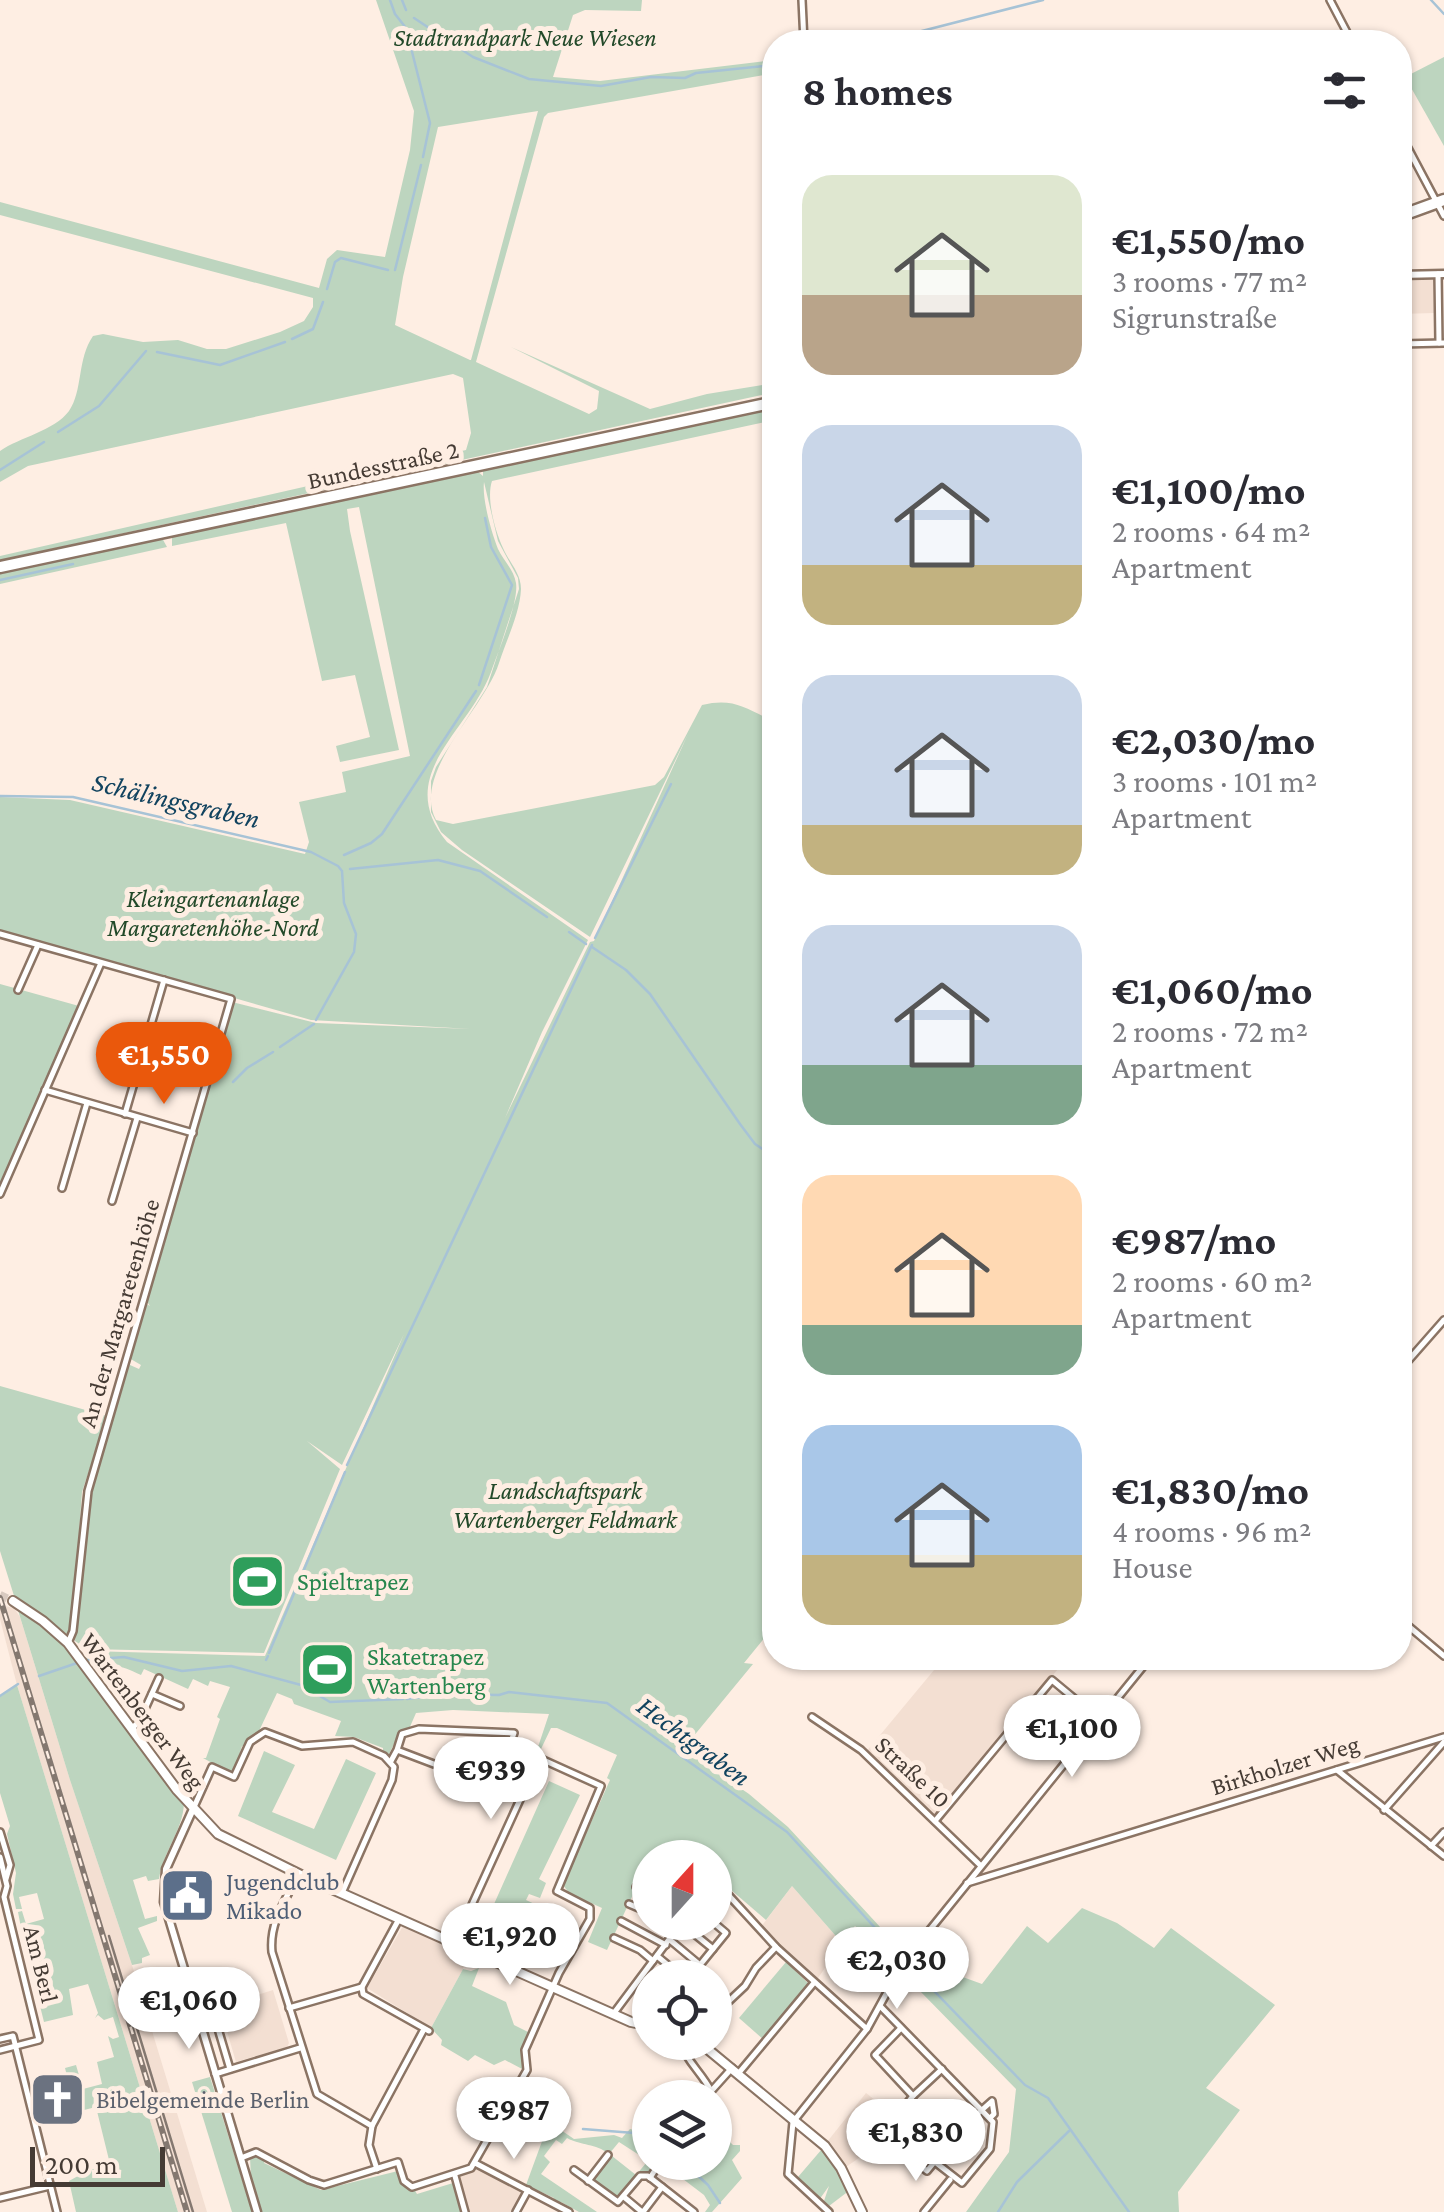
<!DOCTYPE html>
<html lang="en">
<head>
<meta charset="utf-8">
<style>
  body { margin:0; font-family:"Crimson Pro",serif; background:#f7f7f7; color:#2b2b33; height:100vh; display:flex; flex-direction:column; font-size:38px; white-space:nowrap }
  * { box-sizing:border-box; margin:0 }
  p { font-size:32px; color:#7c7c81 }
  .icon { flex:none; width:55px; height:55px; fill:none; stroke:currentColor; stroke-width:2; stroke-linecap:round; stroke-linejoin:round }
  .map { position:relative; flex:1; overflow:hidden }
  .drawer { position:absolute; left:762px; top:30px; width:650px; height:1640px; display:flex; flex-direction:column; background:#fff; border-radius:40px; box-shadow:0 2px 8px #0004 }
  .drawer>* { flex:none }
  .needle { width:65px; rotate:21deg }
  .buttons { position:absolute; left:632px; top:1840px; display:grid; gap:20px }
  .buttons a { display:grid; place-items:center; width:100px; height:100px; border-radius:50%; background:#fff; box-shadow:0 2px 8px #0004; font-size:50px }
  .scale { position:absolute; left:30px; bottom:25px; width:135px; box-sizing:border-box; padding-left:10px; border:5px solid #453b34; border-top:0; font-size:28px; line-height:35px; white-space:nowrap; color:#453b34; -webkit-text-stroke:8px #feeee3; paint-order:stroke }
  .price { position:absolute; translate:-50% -85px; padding:0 22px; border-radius:35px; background:#fff; color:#222; font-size:32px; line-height:65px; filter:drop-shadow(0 2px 5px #0008) }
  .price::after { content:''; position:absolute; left:50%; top:60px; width:30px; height:22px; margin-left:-15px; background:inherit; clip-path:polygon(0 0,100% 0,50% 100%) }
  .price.on { background:#ea580c; color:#fff }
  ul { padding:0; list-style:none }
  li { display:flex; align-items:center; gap:30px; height:250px; padding:0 40px }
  li span { display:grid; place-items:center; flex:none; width:280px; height:200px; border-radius:30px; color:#555 }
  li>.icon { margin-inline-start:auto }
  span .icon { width:120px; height:120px; fill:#fffc; stroke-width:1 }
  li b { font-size:42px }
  h2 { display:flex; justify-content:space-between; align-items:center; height:120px; padding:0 40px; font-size:42px }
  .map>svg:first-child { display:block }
  .built { fill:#f3dfd2 }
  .green { fill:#bdd5bf; fill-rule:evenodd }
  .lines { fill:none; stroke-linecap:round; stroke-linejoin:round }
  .stream { stroke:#a7c3d6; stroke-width:2.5 }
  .secondary-tunnel { stroke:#d9cac0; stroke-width:8; stroke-dasharray:8 4; stroke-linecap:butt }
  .minor-casing { stroke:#8b7464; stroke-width:10 }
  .tertiary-casing { stroke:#8b7464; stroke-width:11 }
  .secondary-casing { stroke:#8b7464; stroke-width:12 }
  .primary-casing { stroke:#8b7464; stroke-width:15 }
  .minor { stroke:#fff; stroke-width:5 }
  .tertiary { stroke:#fff; stroke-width:6 }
  .secondary { stroke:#fff; stroke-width:8 }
  .primary { stroke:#fff; stroke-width:10 }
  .tram { stroke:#847870; stroke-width:2.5 }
  .rail-casing { stroke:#847870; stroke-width:6 }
  .rail { stroke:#feeee3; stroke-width:2.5; stroke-dasharray:8; stroke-linecap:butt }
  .labels { text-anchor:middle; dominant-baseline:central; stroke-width:10; stroke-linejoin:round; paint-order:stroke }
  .park-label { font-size:25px; font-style:italic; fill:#224929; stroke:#feeee3 }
  .street-label { font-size:25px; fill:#453b34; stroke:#feeee3 }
  .leisure-label { font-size:25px; fill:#27864d; stroke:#feeee3; text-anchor:start }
  .service-label { font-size:25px; fill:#4e5e75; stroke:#feeee3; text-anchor:start }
  .worship-label { font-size:25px; fill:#5b616d; stroke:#feeee3; text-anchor:start }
  .water-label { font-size:28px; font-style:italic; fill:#11435f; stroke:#feeee3 }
</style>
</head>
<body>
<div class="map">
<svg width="1444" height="2212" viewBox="0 0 1444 2212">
  <rect width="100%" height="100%" fill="#feeee3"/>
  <g class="built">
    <polygon points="1433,278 1434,313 1400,314 1400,279"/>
    <polygon points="0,1605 14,1608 20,1617 70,1780 132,1965 207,2212 178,2212 17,1685 0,1619"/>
    <polygon points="944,1658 1067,1658 936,1818 866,1752"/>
    <polygon points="792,1886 842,1943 816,1981 760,1928"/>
    <polygon points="403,1926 467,1954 463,1969 431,2028 367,1988"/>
    <polygon points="273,1990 289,2043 287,2047 236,2062 221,2011 226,2009 225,2005"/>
    <polygon points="866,2093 894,2115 863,2155 846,2167 827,2142"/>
    <polygon points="478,2168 519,2188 522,2192 512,2212 468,2212 457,2178"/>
  </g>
  <g class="green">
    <path d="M376 0H642L641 11 585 10 573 15 553 77 600 81 775 60V73L548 113 544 117 476 362 589 414 597 409 599 391 511 347 650 409 707 394 775 383V392L0 560V556L466 450 471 433 463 378 453 374 28 466 0 482V451C20 437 54 431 69 411 83 391 77 359 93 336L103 334 143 342 178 340 207 349H226L280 332 304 321 313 307V298L0 215V202L319 288 327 259 337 250 385 257 410 150 414 111ZM538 111 471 360H470L395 325 403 277 438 127Z"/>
    <polygon points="1444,57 1444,146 1405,77"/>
    <path d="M775 408V420L492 481C486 498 495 531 503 548 509 562 521 573 521 589 520 613 506 641 499 663 485 708 411 773 436 820L453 824 655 785 664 777 702 705C734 697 747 709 775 722V1625L744 1663 753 1664 683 1749 749 1794 788 1827 904 1953 896 1967 855 1926 842 1943 792 1886 766 1920 723 1883 715 1882V1858H650V1892L637 1886 607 1950 588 1942 602 1908 569 1893 563 1885 610 1780 607 1778 617 1755 557 1728H551L541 1749 538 1747 549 1714 453 1710 416 1713 409 1729 401 1730 388 1756 383 1752V1748L354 1737 335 1736 341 1721 294 1704 292 1699 277 1693 259 1731 245 1747 242 1746 235 1769 229 1772 203 1758H206L220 1719 217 1717 230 1687 210 1681 208 1686 193 1679 188 1689 144 1669 141 1675C121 1666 113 1661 96 1675L82 1656 89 1651 265 1656 404 1334 342 1465 307 1441 340 1469 264 1653 87 1649 75 1641 85 1519 126 1368 130 1365 139 1369 141 1365 129 1358 130 1351 145 1303 150 1306 146 1300 232 1002 316 1023 471 1029 311 1020 0 931V797L70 800 305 854 309 842 299 802 346 792 342 772 410 756 359 507 347 509 350 531 399 750 340 762 336 746 370 737 355 675 322 681 286 523 172 546V537L477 471 483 476V470ZM484 482 498 541 518 578 519 589 487 687 436 767 431 781V812L441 832 462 850 590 937 688 734 594 941 590 942 505 1118 542 1032 588 940 447 842C392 775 469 732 491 672 498 652 519 602 516 583 514 570 503 560 498 549 491 531 482 499 484 482Z"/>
    <polygon points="162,538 167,547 0,584 0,574"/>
    <polygon points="0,984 79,1006 0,1183"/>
    <polygon points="0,1386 107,1416 82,1492 73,1618 67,1634 15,1599 0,1551"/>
    <path d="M17 1607C90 1655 130 1737 184 1803 183 1830 163 1852 159 1879L148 1881 146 1876 133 1880 145 1919 157 1916V1921L138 1928 150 1955 142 1958V1963L132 1965 70 1780Z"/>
    <polygon points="17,1685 178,2212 76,2212 69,2181 87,2171 110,2164 96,2107 76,2112 65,2068 76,2065 83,2089 102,2084 97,2062 114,2057 108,2036 113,2039 119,2037 113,2017 104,2020 98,2015 95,2018 98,2013 88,1984 69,1989 73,2015 44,2022 21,1930 33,1926 21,1928 18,1912 22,1911 26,1924 44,1919 37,1893 19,1897 22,1909 16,1909 13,1894 16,1873 7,1834 10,1826 0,1793 0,1697"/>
    <polygon points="264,1751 295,1765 272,1812 314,1829 346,1759 376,1773 336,1860 238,1816"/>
    <polygon points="549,1781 580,1795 539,1879 546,1883 540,1898 529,1894 526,1900 571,1921 555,1953 486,1922"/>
    <polygon points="1082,1908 1117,1923 1154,1948 1171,1928 1275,2005 1206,2088 1240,2110 1178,2192 1179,2212 966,2212 1009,2152 1016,2089 918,1989 914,1991 899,1979 901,1976 910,1983 919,1973 909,1963 913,1959 982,1984 1027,1926 1048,1943"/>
    <polygon points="786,1962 810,1985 764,2040 739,2018"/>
    <polygon points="479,1968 472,1986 506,2002 514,2025 530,2033 523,2050 524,2070 505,2060 494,2065 475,2055 468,2061 441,2045 442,2040 431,2028 463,1969 471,1971"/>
    <polygon points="210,2077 252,2212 232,2212 192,2082"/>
    <path d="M552 2124 574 2139 614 2135 622 2138 630 2129 650 2134V2162L619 2142 609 2154C595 2143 582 2146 567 2138L562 2144 556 2140 544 2156 550 2162 541 2174 597 2212H579L561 2202 559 2205 553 2201 554 2198 526 2185 548 2125Z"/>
    <polygon points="717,2129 733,2145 740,2145 740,2151 732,2160 742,2178 712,2212 705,2212 710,2205 704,2195 662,2163 715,2162"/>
    <polygon points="822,2149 850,2190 829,2206 834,2212 823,2204 829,2186 819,2200 790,2172 792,2170 798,2177"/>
    <polygon points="257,2155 265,2160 264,2163 321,2190 398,2171 404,2186 414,2189 417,2194 453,2183 462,2212 261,2212 251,2179 250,2157"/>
    <polygon points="612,2156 636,2175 647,2162 654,2168 649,2173 636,2177 618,2199 591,2180"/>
  </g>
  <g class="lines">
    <g class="stream">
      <polyline points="390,0 395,14 406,28 430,123 423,157"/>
      <polyline points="402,0 406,10"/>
      <polyline points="1431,0 1444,14"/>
      <polyline points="414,18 473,57 529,79 601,86 651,77 685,78 696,73 775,65"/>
      <polyline points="879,42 1043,0"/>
      <polyline points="395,270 421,165"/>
      <polyline points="327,289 335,262 341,258 388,270"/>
      <polyline points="292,339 313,329 323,302"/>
      <polyline points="157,352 220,365 285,342"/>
      <polyline points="58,432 99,406 146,351"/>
      <polyline points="0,470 44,442"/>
      <polyline points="0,580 73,564"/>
      <polyline points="479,685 512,585 491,547 485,518"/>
      <polyline points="0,796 73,797 311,852 338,866 342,871 344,903 356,934 354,952 316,1020"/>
      <polyline points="344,855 371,843 382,834 476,691"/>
      <polyline points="350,869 438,860 480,871 547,917"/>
      <polyline points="569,932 586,944"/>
      <polyline points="595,938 671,784"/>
      <polyline points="592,947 626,970 650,994 740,1124 755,1144 767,1152"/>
      <polyline points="280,1047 314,1024"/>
      <polyline points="233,1082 247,1068 273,1052"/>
      <polyline points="347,1465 592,945"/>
      <polyline points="269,1653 345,1472"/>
      <polyline points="85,1660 124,1657 182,1671 231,1666 301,1685 330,1702 403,1699"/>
      <polyline points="266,1660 268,1656"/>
      <polyline points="39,1676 77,1663"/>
      <polyline points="0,1696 18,1684"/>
      <polyline points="407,1699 442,1694 499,1695 509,1692 607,1703 787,1832 900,1955"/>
      <polyline points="909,1965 1025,2085 1048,2098 1129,2212"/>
      <polyline points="583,2129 634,2133 650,2138"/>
      <polyline points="683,2162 708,2185 720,2203"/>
      <polyline points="998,2212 1017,2182 1069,2131"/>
    </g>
    <polyline class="secondary-tunnel" points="0,1595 13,1601"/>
    <defs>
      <g id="minor">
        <polyline points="802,0 804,42"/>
        <polyline points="1330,0 1352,42"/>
        <polyline points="1400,133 1444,216"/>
        <polyline points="1438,274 1439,343"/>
        <polyline points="1400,344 1444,343"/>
        <polyline points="0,934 231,999 88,1491 73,1631 68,1643"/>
        <polyline points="18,990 38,945"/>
        <polyline points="45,1090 193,1133"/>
        <polyline points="125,1114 164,980"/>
        <polyline points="62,1188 87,1103"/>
        <polyline points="0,1194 101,963"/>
        <polyline points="112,1201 137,1118"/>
        <polyline points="1400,1370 1444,1320"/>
        <polyline points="1400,1619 1444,1656"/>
        <polyline points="152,1694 180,1706"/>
        <polyline points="812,1717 861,1750 980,1865"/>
        <polyline points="132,1728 139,1722 159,1678"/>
        <polyline points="391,1761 397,1750 468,1777 499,1777 514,1733 419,1729 402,1734 397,1750"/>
        <polyline points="1337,1770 1444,1856"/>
        <polyline points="194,1807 212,1767 234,1777 250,1742 265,1732 302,1746 353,1742 384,1756 394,1767 392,1780 342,1893"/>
        <polyline points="1384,1810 1444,1742"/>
        <polyline points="935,1821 1052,1680 1099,1719"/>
        <polyline points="0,1832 10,1865 6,1879"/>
        <polyline points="1431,1846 1444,1832"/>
        <polyline points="0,1857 7,1886 4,1897 39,2040 0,2050"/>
        <path d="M298 1875C285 1901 269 1923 272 1952L317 2094 372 2126"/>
        <polyline points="967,1883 1444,1737"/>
        <polyline points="715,1885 722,1888 776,1947 867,2029"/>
        <polyline points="636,1887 650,1893"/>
        <polyline points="629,1904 650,1913"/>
        <polyline points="399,1919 362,1987 363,1994 429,2031"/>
        <polyline points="621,1921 666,1945"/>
        <polyline points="669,1922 677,1929"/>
        <polyline points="681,1923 713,1949"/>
        <polyline points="614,1938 640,1950 653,1961"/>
        <polyline points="670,1940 700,1965 726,1933 713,1922"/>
        <polyline points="657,1956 680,1975"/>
        <polyline points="728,2002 745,1986 756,1968 776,1947"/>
        <polyline points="211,2005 230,2069"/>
        <polyline points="881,2007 993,2122 990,2149 962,2183 935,2162"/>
        <polyline points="289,2008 362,1987"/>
        <polyline points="614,2013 682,1922"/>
        <polyline points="901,2028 875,2055 913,2096"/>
        <polyline points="0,2039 13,2036 57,2212"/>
        <path d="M680 2042C687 2062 702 2073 711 2091"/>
        <polyline points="942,2069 913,2096 884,2132 884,2137 927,2171 965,2125 992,2101 994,2114 990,2118"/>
        <polyline points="215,2074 300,2048"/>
        <polyline points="738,2074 813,1984"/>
        <polyline points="705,2098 732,2068"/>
        <polyline points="241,2158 256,2152 309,2180 324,2185 398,2162 404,2181 412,2187 471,2168 527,2070 525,2050 559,1973 590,1919 590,1908 557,1891 601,1786 539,1758 455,1942"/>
        <polyline points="475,2163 569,2212"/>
        <polyline points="377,2169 369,2145 372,2126 423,2031"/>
        <polyline points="574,2170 618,2202 640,2176 648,2176 694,2212"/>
        <polyline points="455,2176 465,2212"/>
        <polyline points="650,2178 660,2162"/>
        <polyline points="588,2181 608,2155"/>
        <polyline points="624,2197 642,2212"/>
        <polyline points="0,2198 50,2186"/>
        <polyline points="516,2212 528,2190"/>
        <polyline points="643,2212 662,2187"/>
        <polyline points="829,2212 788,2174 793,2122 867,2029 903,1963 1150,1658"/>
        <polyline points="924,2212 950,2180"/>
      </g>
      <g id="tertiary">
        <polyline points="1400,275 1444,274"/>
        <polyline points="193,1809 166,1869 164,1902 257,2212"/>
      </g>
      <g id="secondary">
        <polyline points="13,1601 43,1621 68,1643 177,1790 218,1834 305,1877 631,2022 650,2026"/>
        <polyline points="699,2042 825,2146 841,2168 862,2212"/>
      </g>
      <g id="primary">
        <polyline points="1400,216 1444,200"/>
        <polyline points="0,567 775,402"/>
      </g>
    </defs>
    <use href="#minor" class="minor-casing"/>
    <use href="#tertiary" class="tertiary-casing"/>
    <use href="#secondary" class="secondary-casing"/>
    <use href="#primary" class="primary-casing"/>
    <use href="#minor" class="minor"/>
    <use href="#tertiary" class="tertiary"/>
    <use href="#secondary" class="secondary"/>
    <use href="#primary" class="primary"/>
    <polyline class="tram" points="109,1936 193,2212"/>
    <defs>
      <polyline id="rail" points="0,1598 187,2212"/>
    </defs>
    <use href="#rail" class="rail-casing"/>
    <use href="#rail" class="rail"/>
  </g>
  <defs>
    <symbol id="stadium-square" viewBox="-11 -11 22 22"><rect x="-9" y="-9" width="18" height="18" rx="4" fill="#2e9e5b" stroke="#feeee3"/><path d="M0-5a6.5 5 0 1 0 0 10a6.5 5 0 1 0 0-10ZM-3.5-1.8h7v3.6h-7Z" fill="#fff"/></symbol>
    <symbol id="civic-square" viewBox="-11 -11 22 22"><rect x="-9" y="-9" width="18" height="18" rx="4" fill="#5c6f8a" stroke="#feeee3"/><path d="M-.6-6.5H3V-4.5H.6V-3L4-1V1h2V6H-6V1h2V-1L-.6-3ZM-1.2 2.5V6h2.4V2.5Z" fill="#fff"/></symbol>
    <symbol id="church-square" viewBox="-11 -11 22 22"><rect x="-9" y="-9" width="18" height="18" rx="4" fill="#6b7280" stroke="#feeee3"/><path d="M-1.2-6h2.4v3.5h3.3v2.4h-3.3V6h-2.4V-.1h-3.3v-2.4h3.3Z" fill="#fff"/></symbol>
  </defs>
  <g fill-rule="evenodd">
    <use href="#stadium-square" x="226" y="1550" width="63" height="63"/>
    <use href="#stadium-square" x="296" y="1638" width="63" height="63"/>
    <use href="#civic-square" x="156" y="1864" width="63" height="63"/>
    <use href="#church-square" x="26" y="2068" width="63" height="63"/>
  </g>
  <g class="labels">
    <g class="park-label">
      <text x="525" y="37">Stadtrandpark Neue Wiesen</text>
      <text x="213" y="898">Kleingartenanlage<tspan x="213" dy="29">Margaretenhöhe-Nord</tspan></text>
      <text x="565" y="1490">Landschaftspark<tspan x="565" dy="29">Wartenberger Feldmark</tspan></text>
    </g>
    <g class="street-label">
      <text transform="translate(383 465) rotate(-12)">Bundesstraße 2</text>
      <text transform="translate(119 1313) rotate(-74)">An der Margaretenhöhe</text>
      <text transform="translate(143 1711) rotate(53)">Wartenberger Weg</text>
      <text transform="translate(1285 1765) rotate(-17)">Birkholzer Weg</text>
      <text transform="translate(913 1772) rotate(43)">Straße 10</text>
      <text transform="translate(41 1964) rotate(76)">Am Berl</text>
    </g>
    <g class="leisure-label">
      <text x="297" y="1581">Spieltrapez</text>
      <text x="367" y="1656">Skatetrapez<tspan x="367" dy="29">Wartenberg</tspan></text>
    </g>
    <g class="service-label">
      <text x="226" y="1881">Jugendclub<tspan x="226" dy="29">Mikado</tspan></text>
    </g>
    <g class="worship-label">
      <text x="96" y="2099">Bibelgemeinde Berlin</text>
    </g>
    <g class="water-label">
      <text transform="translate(176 800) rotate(13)">Schälingsgraben</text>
      <text transform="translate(694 1741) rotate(36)">Hechtgraben</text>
    </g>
  </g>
</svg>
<div class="buttons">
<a><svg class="needle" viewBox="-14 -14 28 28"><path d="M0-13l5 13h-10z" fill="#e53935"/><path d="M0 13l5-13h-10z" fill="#7c7c81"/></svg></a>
<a><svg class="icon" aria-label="locate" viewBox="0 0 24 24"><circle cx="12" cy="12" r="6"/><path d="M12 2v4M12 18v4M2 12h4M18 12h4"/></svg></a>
<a><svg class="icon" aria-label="layers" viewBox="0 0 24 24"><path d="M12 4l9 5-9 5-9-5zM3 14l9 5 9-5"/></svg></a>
</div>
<div class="scale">200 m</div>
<b class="price on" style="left:164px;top:1107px">€1,550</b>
<b class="price" style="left:1072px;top:1780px">€1,100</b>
<b class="price" style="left:491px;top:1822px">€939</b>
<b class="price" style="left:510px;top:1988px">€1,920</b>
<b class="price" style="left:897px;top:2012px">€2,030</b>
<b class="price" style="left:189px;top:2052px">€1,060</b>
<b class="price" style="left:514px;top:2162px">€987</b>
<b class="price" style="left:916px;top:2184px">€1,830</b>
<section class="drawer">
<h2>8 homes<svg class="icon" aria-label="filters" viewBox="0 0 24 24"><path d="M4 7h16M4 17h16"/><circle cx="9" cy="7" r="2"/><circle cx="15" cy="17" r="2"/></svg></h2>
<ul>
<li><span style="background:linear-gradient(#dfe7d0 60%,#b9a48a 0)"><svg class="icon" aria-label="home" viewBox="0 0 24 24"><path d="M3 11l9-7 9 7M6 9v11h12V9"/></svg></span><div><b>€1,550/mo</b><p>3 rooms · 77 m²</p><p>Sigrunstraße</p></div></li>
<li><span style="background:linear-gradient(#c9d6e8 70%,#c2b280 0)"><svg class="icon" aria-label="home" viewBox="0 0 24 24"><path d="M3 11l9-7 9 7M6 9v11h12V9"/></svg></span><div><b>€1,100/mo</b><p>2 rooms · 64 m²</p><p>Apartment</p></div></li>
<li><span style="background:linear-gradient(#c9d6e8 75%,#c2b280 0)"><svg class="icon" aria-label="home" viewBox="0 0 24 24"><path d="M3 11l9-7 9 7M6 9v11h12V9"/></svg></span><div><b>€2,030/mo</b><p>3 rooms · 101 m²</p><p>Apartment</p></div></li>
<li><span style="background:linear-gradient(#c9d6e8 70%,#7fa58c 0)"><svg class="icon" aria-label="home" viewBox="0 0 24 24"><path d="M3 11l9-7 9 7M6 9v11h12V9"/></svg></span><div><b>€1,060/mo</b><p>2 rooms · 72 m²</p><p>Apartment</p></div></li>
<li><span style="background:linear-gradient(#ffd9b3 75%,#7fa58c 0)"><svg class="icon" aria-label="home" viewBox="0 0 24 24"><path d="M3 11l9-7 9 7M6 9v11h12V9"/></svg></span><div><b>€987/mo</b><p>2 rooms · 60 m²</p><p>Apartment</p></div></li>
<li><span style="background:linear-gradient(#a9c7e8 65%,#c2b280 0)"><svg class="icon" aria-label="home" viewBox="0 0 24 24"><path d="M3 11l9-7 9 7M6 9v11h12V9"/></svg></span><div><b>€1,830/mo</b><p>4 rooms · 96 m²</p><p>House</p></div></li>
</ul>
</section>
</div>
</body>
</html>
